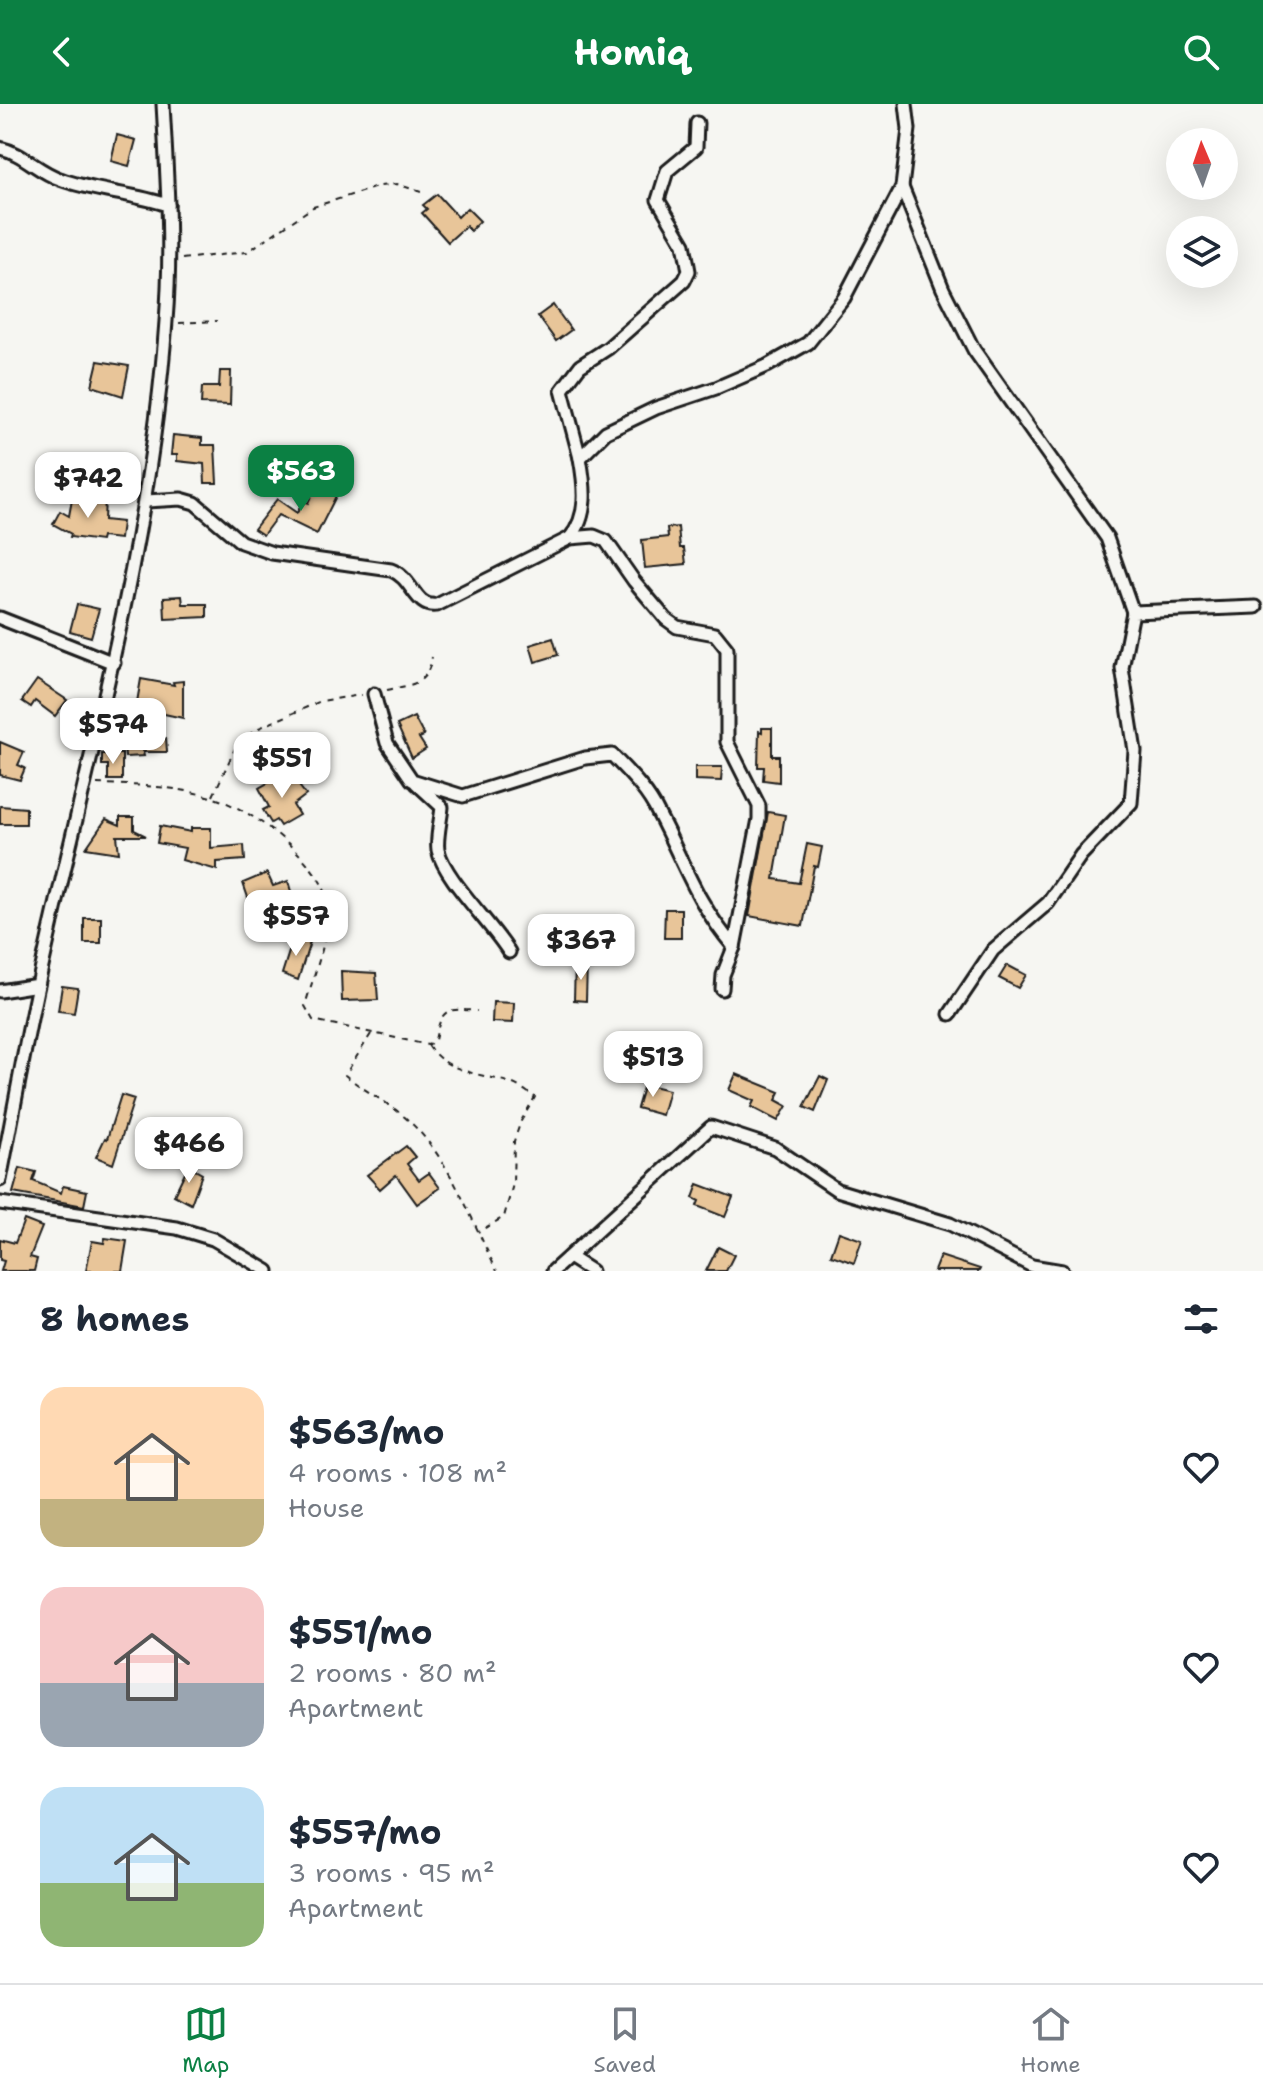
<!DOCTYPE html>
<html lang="en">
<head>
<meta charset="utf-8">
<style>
  body { margin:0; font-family:"Shantell Sans",sans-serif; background:#f6f6f7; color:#1f2937; height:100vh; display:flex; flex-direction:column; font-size:30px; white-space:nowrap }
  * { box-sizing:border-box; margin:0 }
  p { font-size:26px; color:#747a83 }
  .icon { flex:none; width:44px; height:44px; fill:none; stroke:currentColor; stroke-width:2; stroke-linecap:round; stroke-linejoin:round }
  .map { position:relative; height:1167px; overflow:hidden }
  .sheet { display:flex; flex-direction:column; background:#fff; flex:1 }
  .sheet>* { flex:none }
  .needle { width:52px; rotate:358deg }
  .fabs { position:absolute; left:1166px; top:24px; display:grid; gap:16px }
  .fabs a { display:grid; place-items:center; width:72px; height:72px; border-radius:50%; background:#fff; box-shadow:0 8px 32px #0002; font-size:40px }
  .price { position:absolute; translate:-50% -68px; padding:0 18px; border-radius:16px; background:#fff; color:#222; font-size:26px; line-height:52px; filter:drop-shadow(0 2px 4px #0008) }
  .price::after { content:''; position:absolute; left:50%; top:48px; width:24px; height:18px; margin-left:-12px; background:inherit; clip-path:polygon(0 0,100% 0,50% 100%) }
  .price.active { background:#0b8043; color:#fff }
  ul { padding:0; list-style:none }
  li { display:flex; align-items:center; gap:24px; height:200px; padding:0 40px }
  li span { display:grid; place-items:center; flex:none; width:224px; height:160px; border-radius:24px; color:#555 }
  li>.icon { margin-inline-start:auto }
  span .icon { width:96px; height:96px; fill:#fffc; stroke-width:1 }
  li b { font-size:34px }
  h2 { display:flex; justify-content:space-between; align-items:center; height:96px; padding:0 40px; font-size:34px }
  header { display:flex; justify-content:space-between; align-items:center; height:104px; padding:0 40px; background:#0b8043; color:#fff; font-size:36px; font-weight:700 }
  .menu { display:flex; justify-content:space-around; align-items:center; height:112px; border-top:2px solid #e0e1e3; background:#fff; font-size:22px; color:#747a83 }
  .menu a { display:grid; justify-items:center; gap:4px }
  .menu .active { color:#0b8043 }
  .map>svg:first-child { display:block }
  .building { fill:#e8c599; stroke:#1c1c1c; stroke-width:2 }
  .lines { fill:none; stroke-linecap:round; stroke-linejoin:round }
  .minor-casing { stroke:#1c1c1c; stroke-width:17 }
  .path { stroke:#1c1c1c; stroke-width:2; stroke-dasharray:6 6; stroke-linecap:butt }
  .minor { stroke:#f6f6f2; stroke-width:11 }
</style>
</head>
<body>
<header><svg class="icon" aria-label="back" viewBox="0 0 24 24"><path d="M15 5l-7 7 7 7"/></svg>Homiq<svg class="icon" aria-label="search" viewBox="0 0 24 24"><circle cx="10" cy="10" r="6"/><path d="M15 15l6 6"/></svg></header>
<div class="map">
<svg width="1263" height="1167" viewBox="0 0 1263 1167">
  <rect width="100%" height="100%" fill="#f6f6f2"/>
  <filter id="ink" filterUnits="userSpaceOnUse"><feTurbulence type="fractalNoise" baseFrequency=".0125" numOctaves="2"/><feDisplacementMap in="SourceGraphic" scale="16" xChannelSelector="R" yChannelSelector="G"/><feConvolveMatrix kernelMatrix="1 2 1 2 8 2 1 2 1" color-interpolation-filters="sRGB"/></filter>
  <g filter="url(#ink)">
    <g class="building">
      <polygon points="117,31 136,36 129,62 111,57"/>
      <polygon points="437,90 458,113 467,104 480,117 470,127 466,122 448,138 422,109 427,105 423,101"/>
      <polygon points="553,201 571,226 556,237 538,212"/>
      <polygon points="98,257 129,262 123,292 92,282"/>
      <polygon points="220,267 231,267 230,301 201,300 202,283 219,283"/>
      <polygon points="173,331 202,334 202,341 215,341 217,379 205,379 204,360 177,357 177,351 171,351"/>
      <polygon points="315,383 336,392 317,430 278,411 263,431 254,425 277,395 297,409 303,397 308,399"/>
      <polygon points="73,390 105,394 104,416 122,418 120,435 102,433 101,437 70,433 71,430 53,420 60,407 69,412"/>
      <polygon points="678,423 680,444 684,444 686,460 645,464 642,436 668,433 667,424"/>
      <polygon points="182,492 183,500 207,500 207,513 165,515 164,493"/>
      <polygon points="77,500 99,505 91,533 70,527"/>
      <polygon points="553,534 558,551 535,558 530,541"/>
      <polygon points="141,575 174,581 173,578 183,577 183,614 136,604"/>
      <polygon points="37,576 67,596 55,612 35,597 31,603 22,597"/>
      <polygon points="414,613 424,632 419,634 426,645 412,654 397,621"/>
      <polygon points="762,624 772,624 772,652 779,652 779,678 763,676 764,663 758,663 759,627 762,628"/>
      <polygon points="142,627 142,635 166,634 167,648 143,648 144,652 125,653 123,628"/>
      <polygon points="0,638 24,648 18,661 25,664 20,676 0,671"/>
      <polygon points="102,650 122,650 122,676 108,676 108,661 102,661"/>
      <polygon points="695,663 722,663 721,677 695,676"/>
      <polygon points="291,671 306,691 293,701 299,711 280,722 276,716 271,719 263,706 269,703 259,684 275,675 278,681"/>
      <polygon points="0,702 26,704 26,720 0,720"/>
      <polygon points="768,708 785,711 774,775 799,779 807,740 822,743 818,763 814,762 803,822 749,812"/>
      <polygon points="120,713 134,713 134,726 146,732 117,732 119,749 86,744 106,715 120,721"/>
      <polygon points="160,722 191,728 191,724 211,724 211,744 244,741 245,756 217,758 217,766 182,756 185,744 157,739"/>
      <polygon points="267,769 273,782 288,777 292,791 252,805 243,779"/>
      <polygon points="665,805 681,805 681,834 664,834"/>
      <rect x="84" y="814" width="17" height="25"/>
      <polygon points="294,832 310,838 298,876 282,870"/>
      <polygon points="575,859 587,859 586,897 574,896"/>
      <polygon points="1007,861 1026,871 1018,884 999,874"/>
      <polygon points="341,867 376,869 378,896 342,897"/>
      <polygon points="62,882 78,884 74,909 58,907"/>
      <polygon points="493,898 514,899 513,919 492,918"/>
      <polygon points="736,970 780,988 776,996 787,1002 778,1017 751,1003 754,997 729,986"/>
      <polygon points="820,972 828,976 815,1008 804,1003"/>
      <polygon points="644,980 669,986 662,1011 637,1004"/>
      <polygon points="121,991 134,995 113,1060 96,1053 105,1034 107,1035"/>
      <polygon points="406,1042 415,1053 407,1060 419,1076 429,1069 440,1084 417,1100 396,1071 380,1085 367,1071"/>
      <polygon points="188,1062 202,1070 191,1100 174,1091"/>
      <polygon points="20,1064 36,1068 33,1077 61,1089 63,1082 87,1087 84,1102 13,1089"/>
      <polygon points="698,1080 733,1093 725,1113 697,1102 699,1097 693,1094"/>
      <polygon points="24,1116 42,1123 30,1153 37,1155 34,1167 1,1167 4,1157 0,1156 0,1135 15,1139"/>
      <polygon points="839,1128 862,1136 854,1159 831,1151"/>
      <polygon points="105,1134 127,1137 122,1167 86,1167 92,1137 104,1139"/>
      <polygon points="718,1143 734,1151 726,1167 706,1167"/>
      <polygon points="940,1152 980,1165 979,1167 934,1167"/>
    </g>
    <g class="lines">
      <defs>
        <g id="minor">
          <path d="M0 44C23 49 38 68 60 75 95 88 133 89 168 101"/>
          <polyline points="902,83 943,185 974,246 1107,434 1133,508"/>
          <polyline points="580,354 562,286 580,262 608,244 684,177 689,167 684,140 658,96 667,67 696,43 697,19"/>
          <path d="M146 397 181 395 195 399 241 438 272 449 391 466C413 474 415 505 437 501L570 434 594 432 606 437 634 477 666 515 677 523 715 530 727 545V638L759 702V715L734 843"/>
          <path d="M570 434C589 411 585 382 580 354L606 328 656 304 716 284 767 262 808 239 844 194 902 83 909 25 906 0"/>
          <polyline points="0,514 114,559"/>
          <path d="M374 590 387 639 412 676 463 692 585 654 612 651C629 669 647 686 658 709 685 760 695 797 734 843L723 871 722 885"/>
          <path d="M416 679 442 703C441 715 436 734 438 746 444 774 492 820 509 848"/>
          <polyline points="0,887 38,881"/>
          <polyline points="950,910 993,846 1048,799 1081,751 1131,699 1135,647 1122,564 1133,508 1256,503"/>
          <path d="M0 1076C13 1011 24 946 38 881 86 660 150 444 166 217 172 145 167 72 163 0"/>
          <polyline points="0,1099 177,1124 213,1135 268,1167"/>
          <polyline points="569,1153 591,1167"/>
          <polyline points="553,1167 711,1023 775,1044 837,1086 950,1120 1032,1162 1062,1167"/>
        </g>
      </defs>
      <use href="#minor" class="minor-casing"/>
      <g class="path">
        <polyline points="182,155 247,148 313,103 380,82 397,80 421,88"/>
        <polyline points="179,219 217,217"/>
        <path d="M387 586C412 580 427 582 432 553"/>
        <path d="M97 680C136 681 177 682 214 694 253 706 315 753 327 793 335 819 312 875 305 902L313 916 428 941 435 936C442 904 445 904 477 907"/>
        <polyline points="213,692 238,638 259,624 321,597 361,591"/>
        <path d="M371 930 345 971C363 986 384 996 401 1010 449 1049 470 1114 497 1167"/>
        <path d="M428 941C446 970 483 969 513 980 521 983 528 989 535 993L521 1017 514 1037 513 1080 504 1113 478 1128"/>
      </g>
      <use href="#minor" class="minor"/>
    </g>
  </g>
</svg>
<div class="fabs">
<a><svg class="needle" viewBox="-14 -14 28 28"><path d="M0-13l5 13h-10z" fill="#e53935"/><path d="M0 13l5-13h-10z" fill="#747a83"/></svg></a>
<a><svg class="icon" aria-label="layers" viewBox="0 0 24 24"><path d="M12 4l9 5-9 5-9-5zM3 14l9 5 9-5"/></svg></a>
</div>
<b class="price active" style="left:301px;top:409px">$563</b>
<b class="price" style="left:88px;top:416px">$742</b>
<b class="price" style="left:113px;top:662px">$574</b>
<b class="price" style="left:282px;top:696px">$551</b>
<b class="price" style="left:296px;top:854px">$557</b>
<b class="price" style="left:581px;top:878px">$367</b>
<b class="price" style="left:653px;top:995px">$513</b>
<b class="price" style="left:189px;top:1081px">$466</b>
</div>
<section class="sheet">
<h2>8 homes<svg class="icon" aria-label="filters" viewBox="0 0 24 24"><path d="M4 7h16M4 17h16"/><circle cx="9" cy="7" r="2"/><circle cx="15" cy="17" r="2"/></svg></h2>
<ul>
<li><span style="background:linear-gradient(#ffd9b3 70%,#c2b280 0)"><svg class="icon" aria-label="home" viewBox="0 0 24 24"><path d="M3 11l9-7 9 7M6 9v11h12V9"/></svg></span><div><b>$563/mo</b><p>4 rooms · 108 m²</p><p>House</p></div><svg class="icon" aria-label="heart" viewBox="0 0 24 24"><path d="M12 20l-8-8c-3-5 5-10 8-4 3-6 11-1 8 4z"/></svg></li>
<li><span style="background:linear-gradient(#f6c9c9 60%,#9aa5b1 0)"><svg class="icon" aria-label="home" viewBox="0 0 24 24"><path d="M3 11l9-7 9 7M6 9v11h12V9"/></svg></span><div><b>$551/mo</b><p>2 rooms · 80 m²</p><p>Apartment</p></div><svg class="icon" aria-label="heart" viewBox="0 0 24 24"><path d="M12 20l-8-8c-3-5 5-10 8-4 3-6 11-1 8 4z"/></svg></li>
<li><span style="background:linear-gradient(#bfe0f5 60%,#8fb573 0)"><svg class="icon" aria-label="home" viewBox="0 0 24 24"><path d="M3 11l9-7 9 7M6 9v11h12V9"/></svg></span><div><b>$557/mo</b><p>3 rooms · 95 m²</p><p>Apartment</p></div><svg class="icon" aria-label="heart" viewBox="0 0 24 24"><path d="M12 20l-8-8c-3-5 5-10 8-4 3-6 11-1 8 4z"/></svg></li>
</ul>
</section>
<nav class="menu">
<a class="active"><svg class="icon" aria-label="map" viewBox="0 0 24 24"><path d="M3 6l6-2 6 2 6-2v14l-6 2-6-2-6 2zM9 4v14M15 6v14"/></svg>Map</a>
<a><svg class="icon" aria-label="saved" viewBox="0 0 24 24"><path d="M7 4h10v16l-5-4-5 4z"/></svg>Saved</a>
<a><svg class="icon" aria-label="home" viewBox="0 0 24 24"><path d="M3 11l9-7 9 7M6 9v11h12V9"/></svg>Home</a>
</nav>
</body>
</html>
